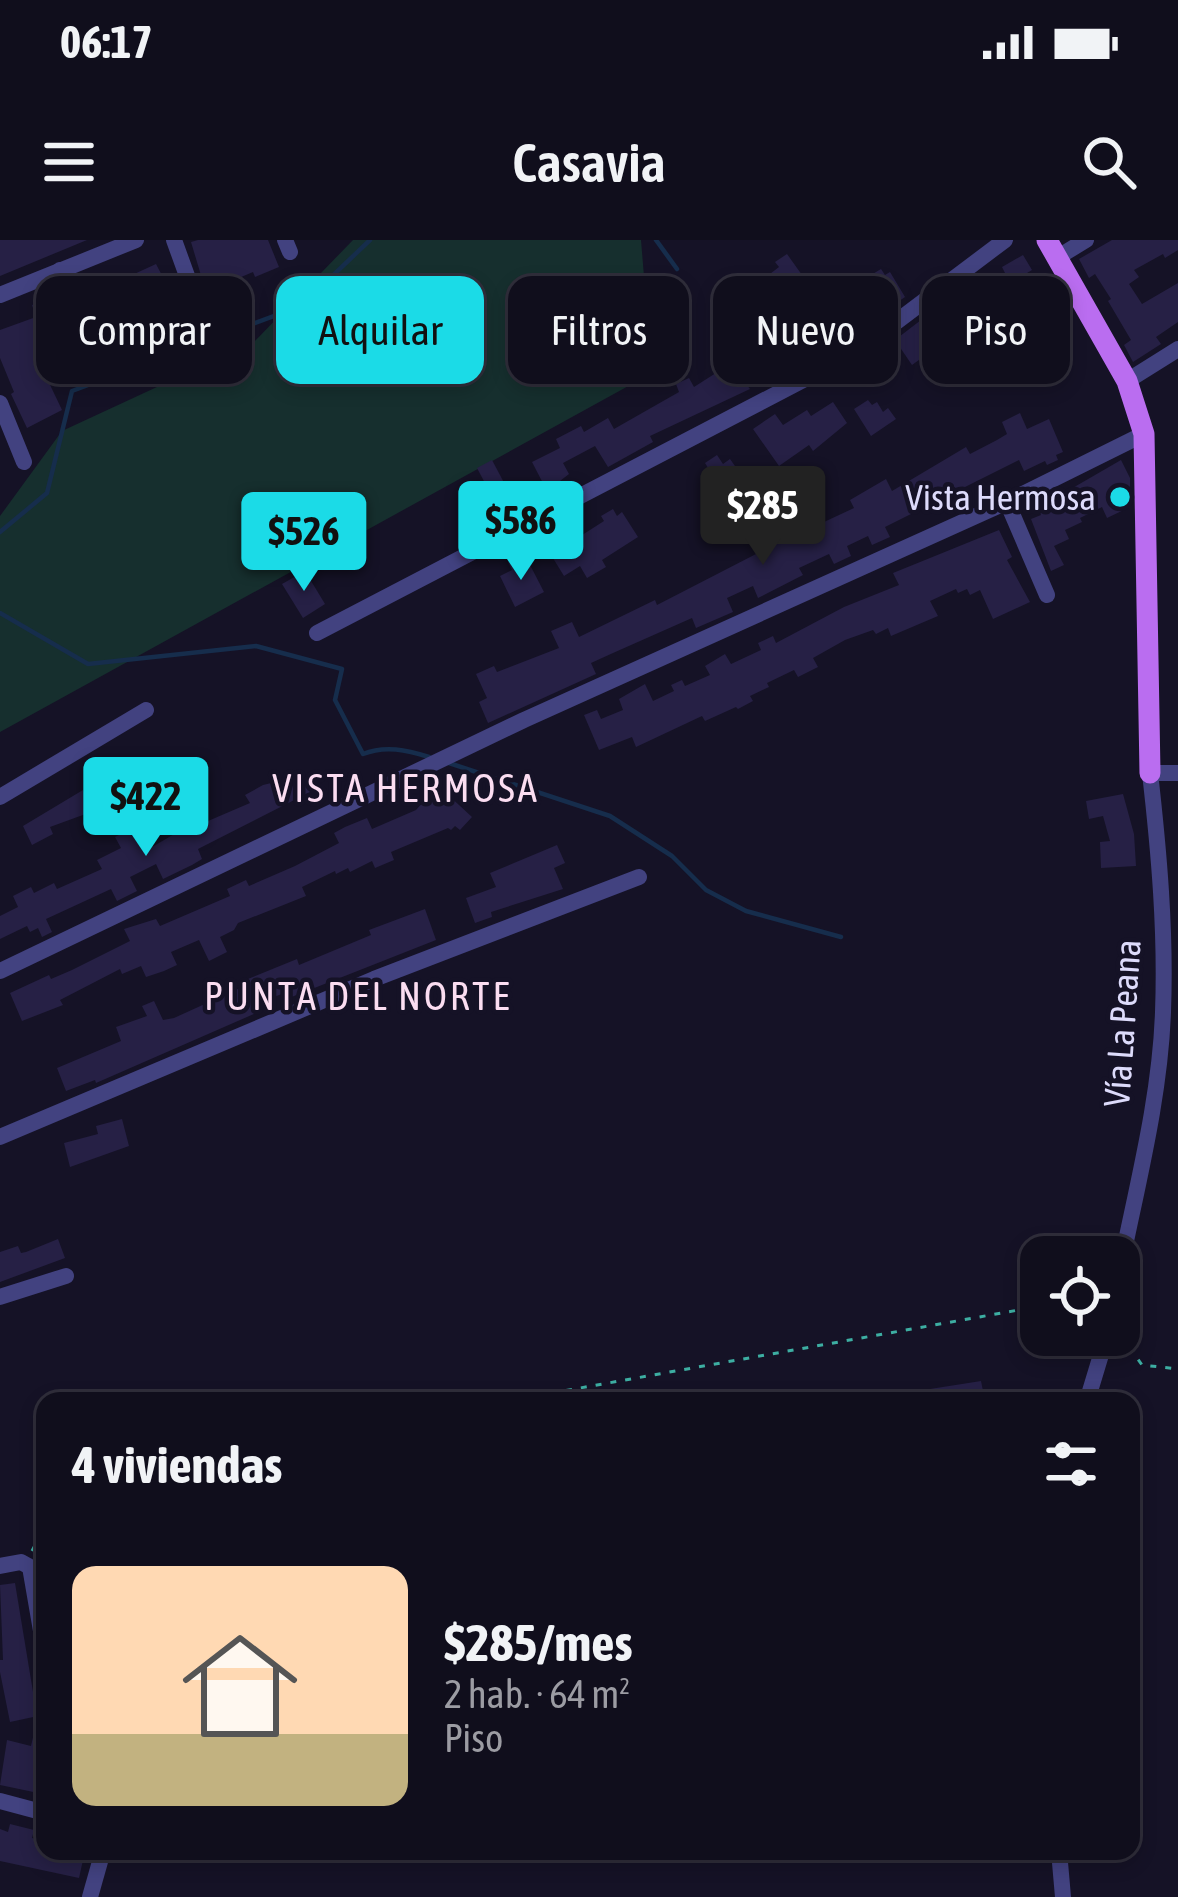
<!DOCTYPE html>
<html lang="es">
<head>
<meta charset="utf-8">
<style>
  body { margin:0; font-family:"Asap Condensed",sans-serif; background:#1e1c29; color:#f1f3f6; height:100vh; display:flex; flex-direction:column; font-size:45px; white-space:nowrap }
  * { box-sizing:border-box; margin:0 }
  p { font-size:39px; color:#9c9ca3 }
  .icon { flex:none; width:66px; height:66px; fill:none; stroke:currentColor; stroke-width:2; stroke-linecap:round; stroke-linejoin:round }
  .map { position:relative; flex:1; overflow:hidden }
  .sheet { position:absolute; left:36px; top:1152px; width:1104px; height:468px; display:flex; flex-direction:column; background:#100e1c; border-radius:24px; box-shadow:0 6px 18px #0003,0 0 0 3px #302e3b }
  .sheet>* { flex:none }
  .banner { position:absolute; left:36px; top:36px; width:1107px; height:108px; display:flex; gap:24px }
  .buttons { position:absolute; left:1020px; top:996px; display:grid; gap:24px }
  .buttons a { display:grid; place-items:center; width:120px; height:120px; border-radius:24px; background:#100e1c; box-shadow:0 6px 18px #0003,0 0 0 3px #302e3b; font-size:60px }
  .price { position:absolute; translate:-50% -102px; padding:0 27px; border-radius:12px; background:#1bdbe7; color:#111; font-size:39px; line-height:78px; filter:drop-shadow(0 3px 6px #0008) }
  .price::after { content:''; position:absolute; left:50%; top:72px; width:36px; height:27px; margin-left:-18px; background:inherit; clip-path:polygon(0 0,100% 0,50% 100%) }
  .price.active { background:#222; color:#fff }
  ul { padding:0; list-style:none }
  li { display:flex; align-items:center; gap:36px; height:300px; padding:0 36px }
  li+li { border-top:3px solid #302e3b }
  li span { display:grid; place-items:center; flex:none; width:336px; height:240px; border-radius:24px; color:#555 }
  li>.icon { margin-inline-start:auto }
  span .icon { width:144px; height:144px; fill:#fffc; stroke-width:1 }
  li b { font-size:51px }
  h2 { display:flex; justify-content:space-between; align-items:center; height:144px; padding:0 36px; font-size:51px }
  .chip { padding:0 42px; border-radius:24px; background:#100e1c; box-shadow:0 6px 18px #0003,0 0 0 3px #302e3b; font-size:42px; line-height:108px }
  .chip.active { background:#1bdbe7; color:#111 }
  .status { display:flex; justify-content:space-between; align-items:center; height:84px; padding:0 60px; background:#100e1c; direction:ltr }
  .status svg { height:33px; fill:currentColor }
  header { display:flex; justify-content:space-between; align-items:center; height:156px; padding:0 36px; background:#100e1c; font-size:54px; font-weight:600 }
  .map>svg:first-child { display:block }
  .green { fill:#162f2e }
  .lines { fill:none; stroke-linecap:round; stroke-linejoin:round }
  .stream { stroke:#162d4c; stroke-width:4.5 }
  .building { fill:#262045 }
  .path { stroke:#3daea2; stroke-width:3; stroke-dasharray:6 9; stroke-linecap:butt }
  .minor { stroke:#424280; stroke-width:16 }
  .major { stroke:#ba6df0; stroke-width:21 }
  .poi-dot { fill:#1bdbe7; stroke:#151226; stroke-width:4.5 }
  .labels { text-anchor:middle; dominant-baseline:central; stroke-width:9; stroke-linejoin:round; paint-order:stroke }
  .poi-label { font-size:36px; fill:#dddbfb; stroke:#151226; text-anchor:end }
  .street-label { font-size:36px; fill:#dddbfb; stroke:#151226 }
  .neighbourhood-label { font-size:39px; letter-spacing:3px; fill:#fbddf1; stroke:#151226 }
</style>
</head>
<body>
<div class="status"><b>06:17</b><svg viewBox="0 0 49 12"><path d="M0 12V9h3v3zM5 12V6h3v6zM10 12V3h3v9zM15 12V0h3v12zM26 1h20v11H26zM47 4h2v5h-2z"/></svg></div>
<header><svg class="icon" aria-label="menu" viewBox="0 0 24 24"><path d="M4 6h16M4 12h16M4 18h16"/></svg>Casavia<svg class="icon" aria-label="search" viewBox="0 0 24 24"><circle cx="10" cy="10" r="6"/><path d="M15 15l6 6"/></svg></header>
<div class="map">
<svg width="1178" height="1657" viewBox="0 0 1178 1657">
  <rect width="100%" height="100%" fill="#151226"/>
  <polygon class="green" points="353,0 641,0 652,133 0,492 0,276 62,191 254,102"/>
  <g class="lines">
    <g class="stream">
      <polyline points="656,0 677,29"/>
      <polyline points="0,292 47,253 72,151 301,66 370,0"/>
      <path d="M0 373 88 424 256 406 342 429 335 460 363 514C385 505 407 510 429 517"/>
      <polyline points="446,522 610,576 672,616 706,650 746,671 841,697"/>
    </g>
  </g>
  <g class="building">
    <polygon points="0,0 87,0 0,36"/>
    <polygon points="198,0 268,0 279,27 255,37 253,32 227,43 238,68 226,74 220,62 213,65 206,52 191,2"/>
    <polygon points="1112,0 1178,0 1178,10 1165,18 1163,14 1134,30 1139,37 1129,44 1142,64 1178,43 1178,82 1156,97 1161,104 1133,122 1124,105 1131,100 1108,61 1111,59 1095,34 1089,38 1079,19"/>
    <polygon points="787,14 807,42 797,44 791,55 787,49 778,55 766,37 779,27 775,22"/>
    <polygon points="1023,15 1032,30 1027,33 1055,78 1063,73 1073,98 1047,117 1002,27"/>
    <polygon points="156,24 179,68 113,94 89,38 101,33 106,47"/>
    <polygon points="881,29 885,35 890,32 905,57 854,92 834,70 869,47 866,43 873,39 871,35"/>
    <polygon points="47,60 51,70 60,67 71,96 75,94 82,112 42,128 62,170 27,188 11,154 14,152 0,118 0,90 36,77 32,65"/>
    <polygon points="921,80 944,112 928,123 923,117 912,125 895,100"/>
    <polygon points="730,124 750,149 650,196 653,202 608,227 595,206 563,223 569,234 547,251 532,222 560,208 556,199 581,186 584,192 608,178 614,189 679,152 676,144 689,138 694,147"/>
    <polygon points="868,160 872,165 877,162 883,172 888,168 896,179 871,196 854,169"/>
    <polygon points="833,162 847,183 813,211 809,205 779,226 753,189 775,174 783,185 807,170 811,176"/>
    <polygon points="1020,173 1027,189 1049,179 1063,212 1056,215 1058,220 1047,225 1045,221 1024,231 1019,220 885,287 890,297 872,305 868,296 847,306 851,316 834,324 829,314 799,328 803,335 758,358 753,346 727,358 733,372 696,388 692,378 613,413 591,423 596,434 488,483 479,462 487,458 476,434 494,426 497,432 559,408 551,391 572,382 579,397 655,360 657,365 756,314 752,305 769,296 770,300 791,290 794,296 854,268 850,260 886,239 892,251 966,207 970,214 997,200 1007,194 1002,182"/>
    <polygon points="717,215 723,224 730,219 757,257 738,272 731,262 724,267 702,236 710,231 705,223"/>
    <polygon points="492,220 520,273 505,281 477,228"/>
    <polygon points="1121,220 1130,238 1130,267 1107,278 1102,267 1080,278 1082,282 1065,290 1069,299 1054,306 1064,325 1051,331 1031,279 1041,275 1038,268"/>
    <polygon points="613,269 617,276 622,272 638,297 602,320 606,327 587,338 580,326 564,336 548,310 575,290 579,297 604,281 601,276"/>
    <polygon points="999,290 1012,317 1007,320 1030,362 993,379 980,350 970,355 967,349 958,353 956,349 930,361 938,376 891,396 888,388 876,394 873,390 845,400 813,418 818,427 798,437 794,430 767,443 769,447 750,456 753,461 738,469 736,467 705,481 702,476 636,507 632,497 599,510 584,475 597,470 601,479 623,470 619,459 645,444 653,461 674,451 671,445 682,440 685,446 710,435 705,426 725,414 731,424 761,410 758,403 773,396 776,403 844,367 899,345 893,333"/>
    <polygon points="519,317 524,325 529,323 544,352 515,367 500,336 512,330 508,322"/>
    <polygon points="305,331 325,364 303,378 282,344"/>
    <polygon points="304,535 312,551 198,609 202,619 192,625 163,639 156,624 130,637 137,651 117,661 111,649 46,679 52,692 42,697 38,688 30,692 27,686 0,699 0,676 18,667 13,656 31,647 34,653 54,643 57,649 102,629 97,620 121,608 115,597 135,587 147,610 205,576 208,581 250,563 245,555 263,545"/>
    <polygon points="83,550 91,572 50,587 53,594 32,605 23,586"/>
    <polygon points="432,552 440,559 446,553 472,577 460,590 455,586 451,590 448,588 391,612 394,620 375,628 372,621 350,632 348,628 336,634 335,631 302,647 306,656 238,683 234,690 220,697 227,712 209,721 199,700 171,712 177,725 164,731 146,737 141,726 122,734 120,729 60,760 63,765 22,781 10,753 49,735 51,739 72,730 130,701 124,689 156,679 160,686 230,656 227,649 246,640 249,646 295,626 339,603 334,593 345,587 367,578 372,589 416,570"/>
    <polygon points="1123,554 1134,594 1136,626 1101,628 1100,602 1110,601 1103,576 1089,579 1086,561"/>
    <polygon points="557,605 565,623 554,628 563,649 491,672 492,677 475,683 466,658 496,647 490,633"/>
    <polygon points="425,669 436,700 289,758 287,752 266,760 269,767 247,777 96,843 95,840 66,851 57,828 121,801 116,787 147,776 142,766 154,761 163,780 174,778 240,748 238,743 297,719 299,725 371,695 369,690"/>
    <polygon points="122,879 129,906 70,927 64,903 98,894 96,886"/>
    <polygon points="58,999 65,1018 0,1042 0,1012 18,1006 21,1013 26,1012"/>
    <polygon points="981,1141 985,1161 893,1161 892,1155"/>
    <polygon points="15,1343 34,1458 39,1457 41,1466 45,1467 43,1554 0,1545 7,1500 31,1506 38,1476 10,1482 0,1432 0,1420 3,1420 0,1345"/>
    <polygon points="10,1584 34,1590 32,1598 45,1601 45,1611 85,1611 79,1638 0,1621 0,1589 8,1592"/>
  </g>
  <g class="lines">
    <g class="path">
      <polyline points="1121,1095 1142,1125 1178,1129"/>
      <polyline points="507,1161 1041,1066"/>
      <polyline points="32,1311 45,1286"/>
    </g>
    <g class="minor">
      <polyline points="174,0 199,69"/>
      <polyline points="285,0 290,12"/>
      <polyline points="1058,17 1086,0"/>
      <polyline points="60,30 96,103"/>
      <polyline points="804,54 855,113"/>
      <polyline points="0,55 136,0"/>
      <polyline points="1127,141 1178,109"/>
      <polyline points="0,163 24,222"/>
      <polyline points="1007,262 1047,355"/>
      <polyline points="317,393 855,113 1005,0"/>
      <polyline points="0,557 146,470"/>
      <polyline points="0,731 524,480 1007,262 1144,194"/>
      <polyline points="0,897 374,739 639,637"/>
      <path d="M1119 1035C1136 949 1160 860 1163 772 1166 691 1159 612 1150 533H1178"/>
      <polyline points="0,1057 66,1036"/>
      <polyline points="1087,1161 1107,1095"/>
      <polyline points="0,1326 21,1322 30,1327 45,1414"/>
      <polyline points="0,1561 45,1573"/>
      <polyline points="1059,1611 1063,1657"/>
      <polyline points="90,1657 103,1611"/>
    </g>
    <polyline class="major" points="1047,0 1127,141 1144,194 1150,533"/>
  </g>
  <circle class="poi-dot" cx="1120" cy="257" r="12"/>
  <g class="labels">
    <g class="poi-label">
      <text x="1096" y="257">Vista Hermosa</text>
    </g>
    <g class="street-label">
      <text transform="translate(1122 783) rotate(-86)">Vía La Peana</text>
    </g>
    <g class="neighbourhood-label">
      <text x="406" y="548">VISTA HERMOSA</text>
      <text x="358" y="756">PUNTA DEL NORTE</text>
    </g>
  </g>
</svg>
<div class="buttons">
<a><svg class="icon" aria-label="locate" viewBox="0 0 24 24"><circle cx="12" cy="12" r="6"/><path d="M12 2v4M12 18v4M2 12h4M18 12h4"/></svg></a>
</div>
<b class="price active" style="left:763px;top:328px">$285</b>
<b class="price" style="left:521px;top:343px">$586</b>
<b class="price" style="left:304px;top:354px">$526</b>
<b class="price" style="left:146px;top:619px">$422</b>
<div class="banner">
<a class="chip">Comprar</a>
<a class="chip active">Alquilar</a>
<a class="chip">Filtros</a>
<a class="chip">Nuevo</a>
<a class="chip">Piso</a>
</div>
<section class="sheet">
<h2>4 viviendas<svg class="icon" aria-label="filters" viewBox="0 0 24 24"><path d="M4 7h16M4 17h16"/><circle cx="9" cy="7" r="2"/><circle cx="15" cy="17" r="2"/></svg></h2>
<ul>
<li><span style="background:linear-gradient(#ffd9b3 70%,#c2b280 0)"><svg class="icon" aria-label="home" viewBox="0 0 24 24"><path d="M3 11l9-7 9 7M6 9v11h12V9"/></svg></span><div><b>$285/mes</b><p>2 hab. · 64 m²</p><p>Piso</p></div></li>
</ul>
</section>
</div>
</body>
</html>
